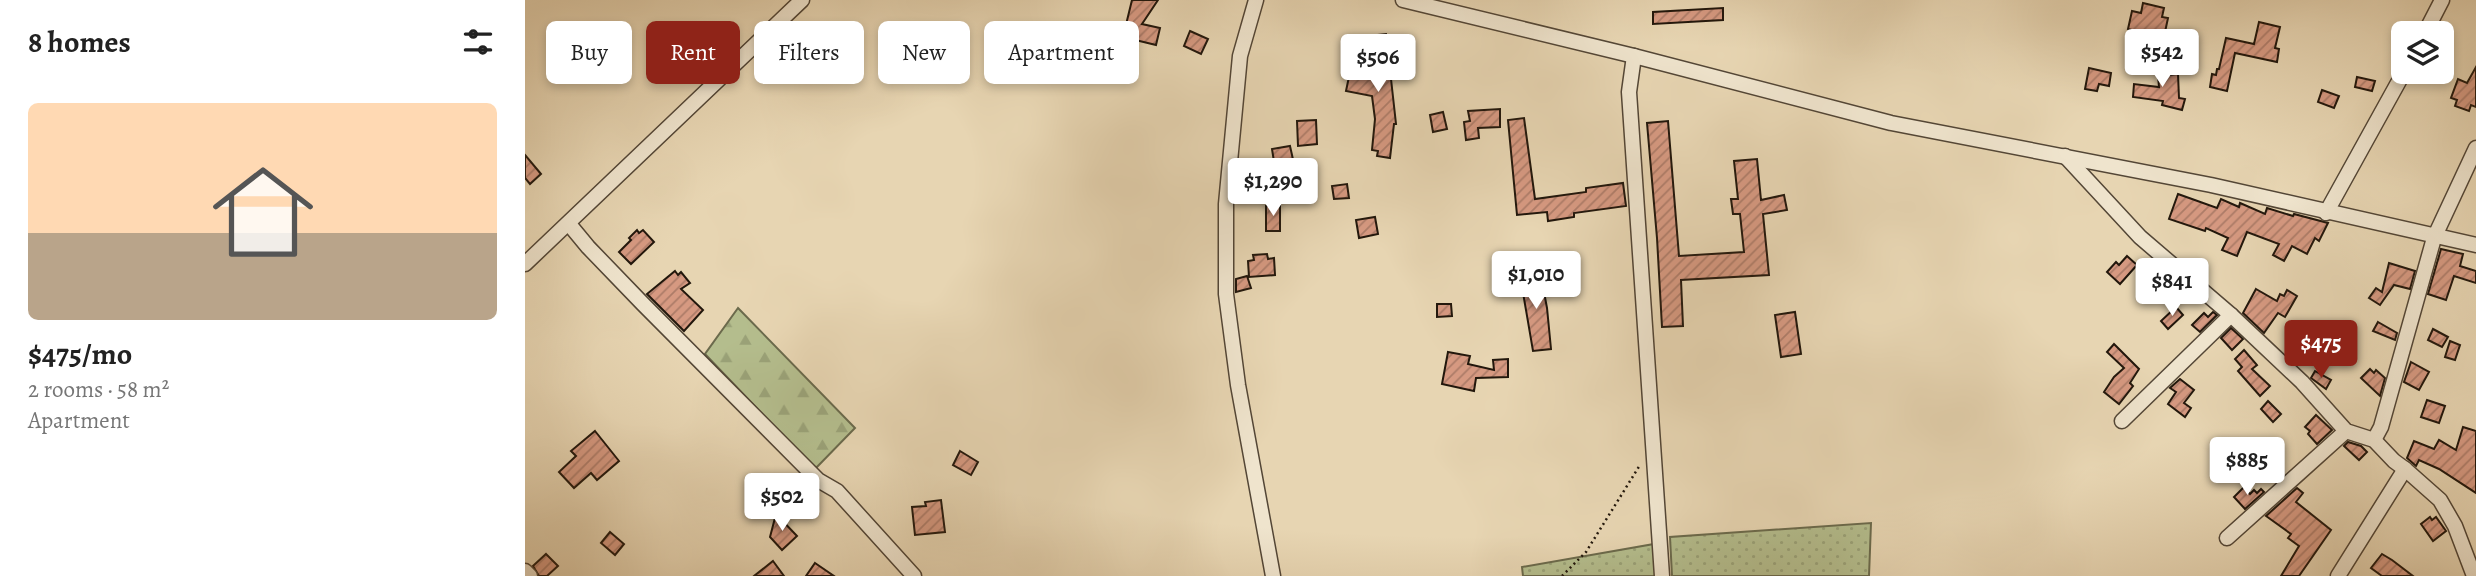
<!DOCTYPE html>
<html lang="en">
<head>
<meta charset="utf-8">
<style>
  body { margin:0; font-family:Alegreya,serif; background:#f2f2f2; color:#222; height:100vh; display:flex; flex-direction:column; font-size:26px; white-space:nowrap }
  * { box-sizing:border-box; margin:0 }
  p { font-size:23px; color:#767676 }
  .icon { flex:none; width:38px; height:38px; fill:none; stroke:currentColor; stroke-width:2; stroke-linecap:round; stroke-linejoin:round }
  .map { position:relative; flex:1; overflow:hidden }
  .panel { display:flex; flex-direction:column; background:#fff; width:525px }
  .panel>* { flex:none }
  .hud { position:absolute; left:21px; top:21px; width:665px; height:63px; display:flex; gap:14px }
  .buttons { position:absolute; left:1866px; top:21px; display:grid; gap:14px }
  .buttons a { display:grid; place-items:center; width:63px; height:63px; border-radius:10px; background:#fff; box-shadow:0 4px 10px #0003; font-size:35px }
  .price { position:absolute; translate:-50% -60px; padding:0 16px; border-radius:7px; background:#fff; color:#222; font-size:23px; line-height:46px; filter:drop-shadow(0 2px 4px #0008) }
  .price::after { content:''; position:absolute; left:50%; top:42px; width:21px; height:16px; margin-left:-10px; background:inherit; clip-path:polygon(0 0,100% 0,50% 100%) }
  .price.on { background:#8f2418; color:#fff }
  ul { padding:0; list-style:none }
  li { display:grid; align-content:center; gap:14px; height:371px; padding:0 28px }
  li span { display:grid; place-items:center; height:217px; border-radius:10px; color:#555 }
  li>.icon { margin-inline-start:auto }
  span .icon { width:126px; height:126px; fill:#fffc; stroke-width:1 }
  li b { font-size:30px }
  h2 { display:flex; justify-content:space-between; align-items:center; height:84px; padding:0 28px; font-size:30px }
  .chip { padding:0 24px; border-radius:10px; background:#fff; box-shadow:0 4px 10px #0003; font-size:24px; line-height:63px }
  .chip.on { background:#8f2418; color:#fff }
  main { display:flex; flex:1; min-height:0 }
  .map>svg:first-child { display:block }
  .grass { fill:url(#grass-dots); stroke:#6b6a4c; stroke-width:2 }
  .forest { fill:url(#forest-firs); stroke:#6b6a4c; stroke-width:2 }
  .building { fill:url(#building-hatch); stroke:#22170c; stroke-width:2 }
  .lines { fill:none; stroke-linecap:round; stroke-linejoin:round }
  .street-casing { stroke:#534636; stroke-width:17 }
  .path { stroke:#22170c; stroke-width:2.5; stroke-dasharray:2 3.5; stroke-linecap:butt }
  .street { stroke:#efe4cd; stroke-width:14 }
</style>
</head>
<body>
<main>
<section class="panel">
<h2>8 homes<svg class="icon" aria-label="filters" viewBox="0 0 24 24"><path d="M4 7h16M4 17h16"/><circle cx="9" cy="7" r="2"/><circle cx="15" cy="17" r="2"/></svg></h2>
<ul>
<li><span style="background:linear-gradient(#ffd9b3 60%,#b9a48a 0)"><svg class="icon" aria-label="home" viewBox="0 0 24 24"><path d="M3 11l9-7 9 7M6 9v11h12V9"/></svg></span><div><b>$475/mo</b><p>2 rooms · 58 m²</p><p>Apartment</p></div></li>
</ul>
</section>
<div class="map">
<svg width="1951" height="576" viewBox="0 0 1951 576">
  <defs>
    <pattern id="grass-dots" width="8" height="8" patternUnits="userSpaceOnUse" patternTransform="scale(1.75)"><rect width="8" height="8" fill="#b4bd8d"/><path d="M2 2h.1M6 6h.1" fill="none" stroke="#9aa278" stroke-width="1.8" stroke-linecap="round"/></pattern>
    <pattern id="forest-firs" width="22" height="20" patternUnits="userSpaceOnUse" patternTransform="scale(1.75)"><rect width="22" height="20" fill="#b4bd8d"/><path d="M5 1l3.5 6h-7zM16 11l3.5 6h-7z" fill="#9aa278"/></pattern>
    <pattern id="building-hatch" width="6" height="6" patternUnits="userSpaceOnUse" patternTransform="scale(1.75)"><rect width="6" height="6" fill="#d69981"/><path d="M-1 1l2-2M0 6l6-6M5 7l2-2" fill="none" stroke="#ad7c68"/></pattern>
  </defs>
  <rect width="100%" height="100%" fill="#e7d5b2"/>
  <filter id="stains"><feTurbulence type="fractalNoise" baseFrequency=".00286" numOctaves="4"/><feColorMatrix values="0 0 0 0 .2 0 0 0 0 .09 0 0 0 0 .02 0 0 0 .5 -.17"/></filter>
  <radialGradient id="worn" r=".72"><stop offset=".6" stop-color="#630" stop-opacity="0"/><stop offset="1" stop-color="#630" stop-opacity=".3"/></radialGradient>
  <g class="grass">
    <polygon points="1346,523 1344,576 1147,576 1145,537"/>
    <polygon points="1129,544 1131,576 998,576 997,567"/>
  </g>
  <polygon class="forest" points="213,308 330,428 290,469 180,354"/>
  <g class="building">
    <polygon points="607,0 633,0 617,24 635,28 631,45 598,37"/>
    <polygon points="1618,3 1639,8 1637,17 1643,18 1640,32 1635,31 1634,37 1603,29 1607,11 1616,13"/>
    <polygon points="1198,8 1198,20 1128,24 1128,12"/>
    <polygon points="1734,22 1755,27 1750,48 1754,49 1752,62 1710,53 1702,91 1685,87 1687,74 1691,75 1692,69 1694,69 1701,38 1729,44"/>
    <polygon points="665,31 683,39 676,54 659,46"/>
    <polygon points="861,34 871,124 869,124 865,158 852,156 853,151 847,150 850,119 847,96 821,91 825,72 848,76 844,36"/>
    <polygon points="1643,64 1644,75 1653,74 1654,98 1660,99 1657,110 1637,105 1638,101 1608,97 1609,84 1634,87 1632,65"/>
    <polygon points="1951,67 1951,107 1946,105 1944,111 1930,106 1932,100 1926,98 1933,79 1942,83"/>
    <polygon points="1564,68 1586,73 1584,86 1574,84 1572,91 1560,89"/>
    <polygon points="1832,77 1850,81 1847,91 1830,87"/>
    <polygon points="1797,90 1814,96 1809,108 1793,102"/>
    <polygon points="975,109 975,127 953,128 954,138 941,140 939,122 945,121 943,111"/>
    <polygon points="918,112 922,129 908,132 905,115"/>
    <polygon points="999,118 1010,199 1061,192 1061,188 1098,183 1101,206 1049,213 1049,217 1023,221 1022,212 992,215 983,120"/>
    <polygon points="791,120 792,144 773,146 772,121"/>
    <polygon points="1143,121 1154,256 1219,252 1215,214 1208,214 1206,199 1213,199 1209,161 1232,159 1236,200 1259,195 1262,210 1238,214 1244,275 1156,280 1158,326 1137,327 1132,238 1122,123"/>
    <polygon points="765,146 769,164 750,168 747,149"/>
    <polygon points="0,155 16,174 5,184 0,178"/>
    <polygon points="822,184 824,198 809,199 807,186"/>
    <polygon points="1653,194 1692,208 1696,199 1714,207 1715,203 1740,214 1742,208 1768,216 1769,214 1803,223 1794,241 1790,238 1782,254 1767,246 1759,261 1748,255 1754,244 1722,232 1712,256 1697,250 1703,238 1681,228 1680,231 1644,219"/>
    <rect x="741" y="206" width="14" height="25"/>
    <polygon points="850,217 853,234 834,238 831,220"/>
    <polygon points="112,230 114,233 118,230 129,242 106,264 94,252 106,240 104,238"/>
    <polygon points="1916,249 1938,254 1935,266 1951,271 1951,283 1929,276 1921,300 1903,294"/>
    <polygon points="742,254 743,259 749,258 750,275 724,277 723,261 729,260 728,255"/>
    <polygon points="1602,256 1612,265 1595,284 1582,272 1591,262 1594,265"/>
    <polygon points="1864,263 1890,271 1885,289 1869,285 1855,305 1844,298 1851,288 1857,292"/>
    <polygon points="150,271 153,275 156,272 165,283 156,289 178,310 159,331 122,294"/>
    <polygon points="1015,271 1022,308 1026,349 1008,351 995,275"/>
    <polygon points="722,276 726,288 711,292 711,279"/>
    <polygon points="1731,289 1752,301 1755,294 1759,296 1762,290 1772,296 1760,317 1753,313 1739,333 1718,313"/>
    <polygon points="912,304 926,304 927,316 912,317"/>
    <polygon points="1651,307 1658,315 1643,329 1636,321"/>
    <polygon points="1270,312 1276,354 1256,357 1250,315"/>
    <polygon points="1688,312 1692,315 1675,332 1667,325 1679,313 1683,317"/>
    <polygon points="1853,322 1872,333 1870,340 1848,331"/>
    <polygon points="1706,328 1718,339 1707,350 1696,338"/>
    <polygon points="1908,329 1923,337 1917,347 1903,340"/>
    <polygon points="1925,341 1935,345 1930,360 1920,357"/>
    <polygon points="1589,344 1614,369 1605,383 1608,386 1594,404 1579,392 1589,377 1599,368 1582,352"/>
    <polygon points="1719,350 1732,365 1727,369 1745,386 1735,396 1713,371 1717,367 1710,359"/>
    <polygon points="923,352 945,356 943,364 969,370 968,360 983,359 983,377 951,378 949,391 917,384"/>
    <polygon points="1886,362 1904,372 1894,390 1879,382"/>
    <polygon points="1845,369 1849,373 1851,370 1860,378 1855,396 1836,378"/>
    <polygon points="1790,371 1806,380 1801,389 1786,378"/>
    <polygon points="1655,379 1669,390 1659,403 1666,408 1660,417 1643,404 1651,392 1645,388"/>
    <polygon points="1902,400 1920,406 1914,423 1896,417"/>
    <polygon points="1743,401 1756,414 1748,422 1736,409"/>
    <polygon points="1791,415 1807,430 1792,444 1783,434 1785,431 1780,427"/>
    <polygon points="1938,427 1951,431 1951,493 1914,469 1894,460 1891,466 1882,458 1889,441 1909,449 1914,440 1931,450"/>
    <polygon points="70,431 94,461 72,480 66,473 49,488 34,472 51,456 46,451"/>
    <polygon points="1823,442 1836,446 1842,452 1834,460 1819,446"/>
    <polygon points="435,451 453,462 446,475 428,465"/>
    <polygon points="1719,487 1725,494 1729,490 1732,493 1736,489 1739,492 1720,509 1709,497"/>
    <polygon points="1772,488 1778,493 1771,502 1806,530 1774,576 1756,576 1774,546 1763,538 1766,534 1741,516"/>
    <polygon points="416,500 420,532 390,535 387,507 401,506 400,502"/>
    <polygon points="251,514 272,536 257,550 245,537"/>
    <polygon points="1905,517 1907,520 1911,517 1921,531 1908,541 1896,524"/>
    <polygon points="85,532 99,544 90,555 76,543"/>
    <polygon points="21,554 33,566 22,576 14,576 8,566"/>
    <polygon points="1857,554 1867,560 1888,576 1857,576 1846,568"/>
    <polygon points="248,561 259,576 229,576"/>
    <polygon points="290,563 309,576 281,576"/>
  </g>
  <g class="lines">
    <defs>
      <g id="street">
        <polyline points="731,0 715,56 701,204 701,294 713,385 748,576"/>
        <polyline points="878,0 1109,56 1366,123 1686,185 1951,245"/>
        <polyline points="1900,33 1917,0"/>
        <polyline points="1109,56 1104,92 1137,576"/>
        <polyline points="1540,156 1615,237 1706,315 1777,382 1821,431 1849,440 1869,461 1880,469 1915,500 1930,526 1949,576"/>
        <polyline points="1801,213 1879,72"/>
        <polyline points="44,224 63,247 118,304 293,480 312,491 389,576"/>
        <polyline points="0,264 277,0"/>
        <polyline points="1597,421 1706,315"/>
        <polyline points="1849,440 1856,427 1909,238 1951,148"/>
        <polyline points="1702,538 1821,431"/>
        <polyline points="0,571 5,576"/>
        <polyline points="1813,576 1880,469"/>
      </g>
    </defs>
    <use href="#street" class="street-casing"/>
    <polyline class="path" points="1037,576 1061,552 1115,465"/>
    <use href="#street" class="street"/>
  </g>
  <rect width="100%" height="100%" filter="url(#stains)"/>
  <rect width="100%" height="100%" fill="url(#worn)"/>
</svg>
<div class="buttons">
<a><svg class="icon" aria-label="layers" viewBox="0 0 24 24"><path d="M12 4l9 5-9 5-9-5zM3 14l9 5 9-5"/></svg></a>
</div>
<b class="price" style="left:1637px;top:89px">$542</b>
<b class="price" style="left:853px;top:94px">$506</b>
<b class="price" style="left:748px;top:218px">$1,290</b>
<b class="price" style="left:1011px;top:311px">$1,010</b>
<b class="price" style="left:1647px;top:318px">$841</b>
<b class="price on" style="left:1796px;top:380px">$475</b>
<b class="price" style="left:1722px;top:497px">$885</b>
<b class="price" style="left:257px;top:533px">$502</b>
<div class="hud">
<a class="chip">Buy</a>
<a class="chip on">Rent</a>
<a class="chip">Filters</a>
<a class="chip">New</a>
<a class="chip">Apartment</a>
</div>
</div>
</main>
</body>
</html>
